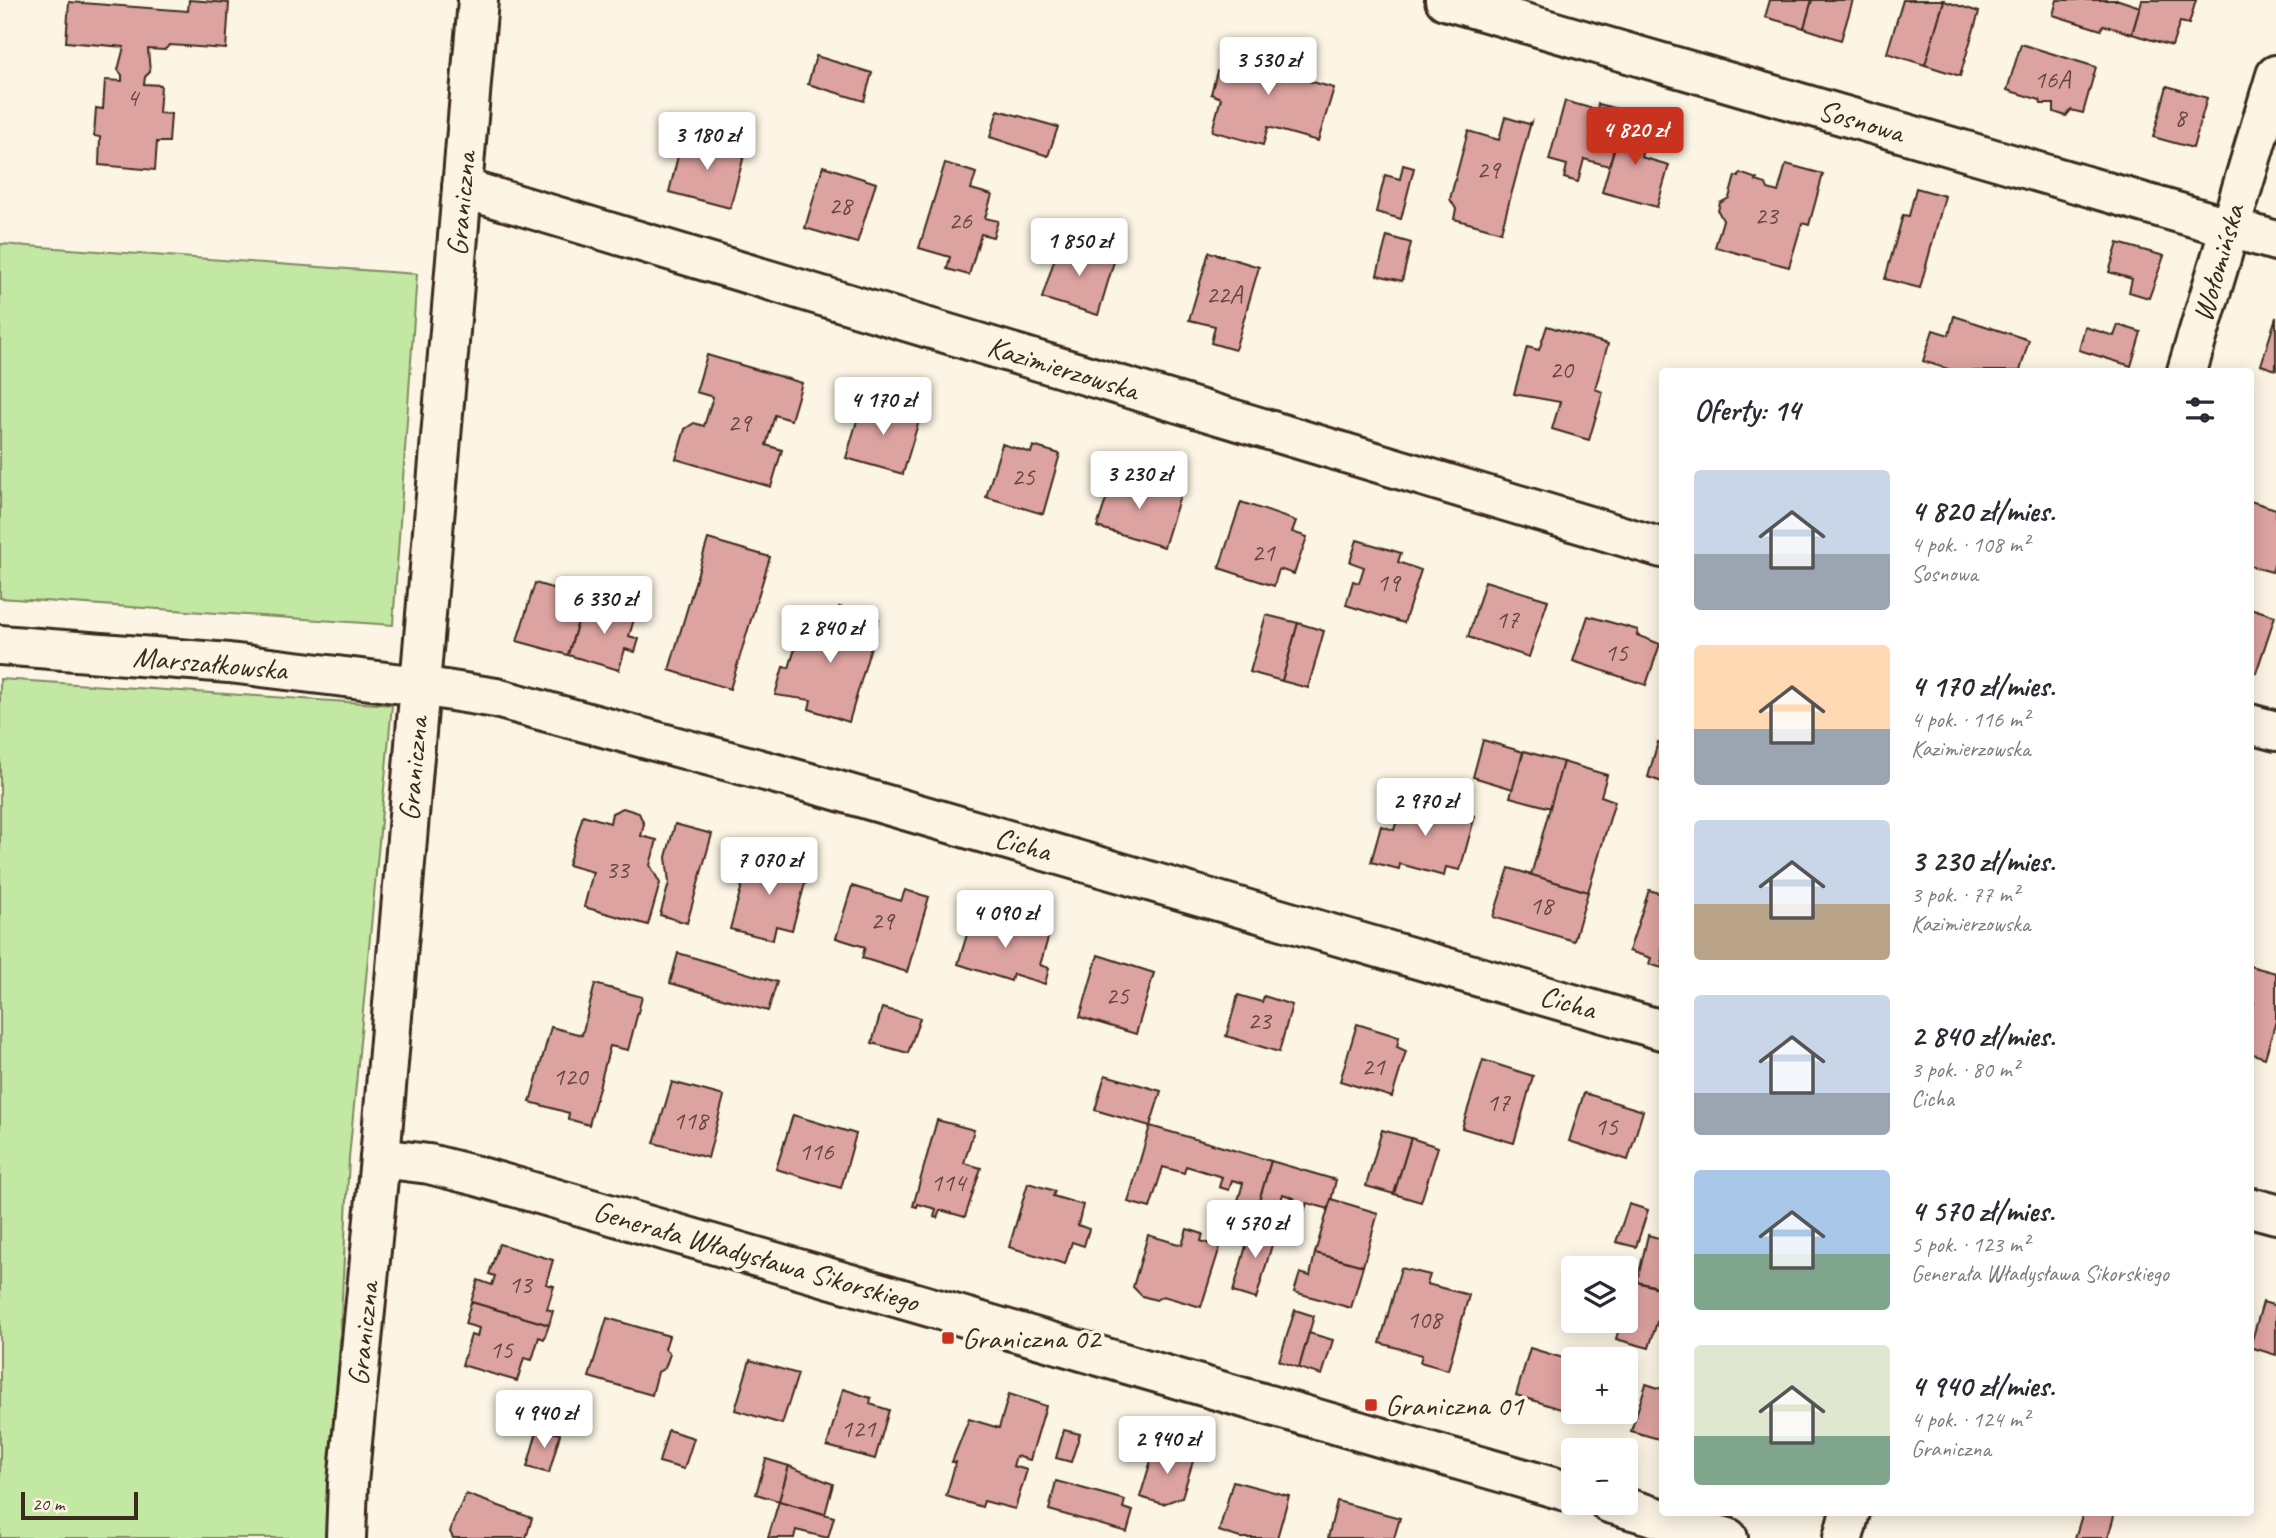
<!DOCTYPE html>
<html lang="pl">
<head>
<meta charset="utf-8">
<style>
  body { margin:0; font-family:Caveat,sans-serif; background:#f2f2f3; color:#2b2b33; height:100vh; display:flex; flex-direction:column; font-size:26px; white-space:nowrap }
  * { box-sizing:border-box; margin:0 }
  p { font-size:23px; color:#7c7c81 }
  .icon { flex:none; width:38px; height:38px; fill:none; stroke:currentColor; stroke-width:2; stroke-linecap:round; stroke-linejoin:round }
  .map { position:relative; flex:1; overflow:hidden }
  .side { position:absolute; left:1659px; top:368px; width:595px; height:1148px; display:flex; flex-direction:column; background:#fff; border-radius:7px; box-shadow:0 4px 18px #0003 }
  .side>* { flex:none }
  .fabs { position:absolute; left:1561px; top:1256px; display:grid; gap:14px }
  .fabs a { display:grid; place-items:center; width:77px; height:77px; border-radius:7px; background:#fff; box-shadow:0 4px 18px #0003; font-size:35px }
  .scale { position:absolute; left:21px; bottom:18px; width:117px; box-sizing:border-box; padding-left:7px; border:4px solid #3b2a1e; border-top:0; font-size:19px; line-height:24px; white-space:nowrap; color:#3b2a1e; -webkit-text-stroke:5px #fcf5e5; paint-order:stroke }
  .price { position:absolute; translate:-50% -60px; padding:0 16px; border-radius:7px; background:#fff; color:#222; font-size:23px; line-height:46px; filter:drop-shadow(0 2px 4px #0008) }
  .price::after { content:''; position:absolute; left:50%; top:42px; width:21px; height:16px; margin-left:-10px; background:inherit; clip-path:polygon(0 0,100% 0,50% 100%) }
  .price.selected { background:#c8321e; color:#fff }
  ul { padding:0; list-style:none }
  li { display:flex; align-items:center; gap:21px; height:175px; padding:0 35px }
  li span { display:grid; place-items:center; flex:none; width:196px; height:140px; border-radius:7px; color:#555 }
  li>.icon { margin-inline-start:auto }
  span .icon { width:84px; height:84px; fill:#fffc; stroke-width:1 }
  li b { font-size:30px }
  h2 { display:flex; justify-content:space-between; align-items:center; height:84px; padding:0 35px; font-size:30px }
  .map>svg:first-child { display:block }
  .green { fill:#c3e8a3; stroke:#7f8960; stroke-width:2 }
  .building { fill:#dda3a0; stroke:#3b2a1e; stroke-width:2 }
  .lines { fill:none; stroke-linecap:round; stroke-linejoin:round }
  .street-casing { stroke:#3b2a1e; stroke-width:44 }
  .street { stroke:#fcf5e5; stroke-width:38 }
  .poi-dot { fill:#c8321e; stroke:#fcf5e5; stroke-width:2.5 }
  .labels { text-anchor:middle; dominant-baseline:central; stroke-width:7; stroke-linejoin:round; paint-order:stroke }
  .number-label { font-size:26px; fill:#64483e }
  .street-label { font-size:30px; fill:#3b2a1e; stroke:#fcf5e5 }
  .poi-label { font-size:30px; fill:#3b2a1e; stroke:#fcf5e5; text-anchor:start }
</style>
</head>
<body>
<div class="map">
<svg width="2276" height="1538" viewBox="0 0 2276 1538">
  <rect width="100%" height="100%" fill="#fcf5e5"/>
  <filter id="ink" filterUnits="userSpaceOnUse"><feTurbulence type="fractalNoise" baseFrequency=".0143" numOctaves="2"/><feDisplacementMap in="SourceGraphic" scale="14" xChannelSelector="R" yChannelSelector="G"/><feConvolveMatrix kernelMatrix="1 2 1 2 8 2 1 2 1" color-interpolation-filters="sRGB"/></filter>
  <g filter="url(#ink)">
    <g class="green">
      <polygon points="0,244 417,274 393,625 0,598"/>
      <polygon points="0,679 392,705 349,1158 330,1538 0,1538"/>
    </g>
    <g class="building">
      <polygon points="189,0 229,3 226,49 170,45 164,50 148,49 150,72 145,77 144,84 161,85 159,113 171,114 169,142 157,142 155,170 99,165 100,137 94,136 96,108 103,109 105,80 122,81 122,75 118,70 124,47 66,42 69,2 188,11"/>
      <polygon points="1770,0 1812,0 1804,28 1765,17"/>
      <polygon points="1812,0 1853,0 1841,40 1804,28"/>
      <polygon points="1903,0 1944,0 1925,65 1887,53"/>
      <polygon points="2057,0 2119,0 2140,7 2132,34 2103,25 2101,30 2053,15"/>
      <polygon points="2142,0 2196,0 2189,24 2180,22 2172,46 2132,34"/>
      <polygon points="1944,1 1979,12 1960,76 1925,65"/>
      <polygon points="2021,44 2096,67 2083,113 2071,110 2066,116 2054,112 2054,104 2041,104 2040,100 2007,90"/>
      <polygon points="1230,45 1271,57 1273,51 1304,60 1298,78 1334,88 1318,141 1268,127 1263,145 1212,131 1221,98 1211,94 1217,71 1222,73"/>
      <polygon points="816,56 872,73 864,101 808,84"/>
      <polygon points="2167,86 2207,98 2193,148 2153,137"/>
      <polygon points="1565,101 1597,110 1598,104 1622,110 1623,118 1609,166 1584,159 1578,182 1564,178 1567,165 1549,160"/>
      <polygon points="998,110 1058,127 1048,156 990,137"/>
      <polygon points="1505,117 1529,124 1531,122 1501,232 1454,219 1456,209 1450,199 1468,131 1499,140"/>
      <polygon points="1623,118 1650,125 1641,157 1669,165 1657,207 1602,192"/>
      <polygon points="683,136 745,152 730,208 669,192"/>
      <polygon points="945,163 976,173 971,189 992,195 985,218 998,221 993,237 981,234 969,275 947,269 950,257 919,248"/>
      <polygon points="1786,164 1823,174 1809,225 1802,223 1789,267 1715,247 1723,220 1718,211 1720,203 1729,198 1735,176 1739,177 1740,173 1757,179 1756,181 1766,184 1768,189 1778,192"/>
      <polygon points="1403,165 1414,168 1401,219 1376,212 1385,175 1400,179"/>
      <polygon points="823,166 876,183 857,243 805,228"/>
      <polygon points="1916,188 1945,196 1920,288 1885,279 1903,215 1909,216"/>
      <polygon points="1387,236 1411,243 1402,281 1377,275"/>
      <polygon points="1060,242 1115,258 1098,315 1042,298"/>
      <polygon points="2118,243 2164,256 2149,298 2129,292 2132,279 2109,272"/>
      <polygon points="1209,252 1259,267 1235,350 1211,343 1215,326 1189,320"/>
      <polygon points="1954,316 2029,340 2020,371 1954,371 1923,361 1933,330 1949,335"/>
      <polygon points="2276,317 2276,370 2261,365"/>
      <polygon points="2118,325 2141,332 2131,366 2079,350 2085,327 2114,336"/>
      <polygon points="1547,326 1608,344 1595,389 1603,392 1589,440 1552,429 1560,402 1514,394 1527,347 1539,350"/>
      <polygon points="707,355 802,383 791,420 775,415 766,445 782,450 771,487 676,459 685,429 694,423 704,426 713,397 696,392"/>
      <polygon points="863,400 920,417 903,474 846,458"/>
      <polygon points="1002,444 1031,453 1033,446 1060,454 1043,514 986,497"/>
      <polygon points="1114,475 1180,496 1164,547 1097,527"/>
      <polygon points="2250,501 2276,509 2276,559 2272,572 2250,566"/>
      <polygon points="1241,502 1296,521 1292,532 1307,537 1294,574 1279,569 1274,586 1219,568"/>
      <polygon points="708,539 770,557 730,689 669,670"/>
      <polygon points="1357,540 1401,553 1398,562 1421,570 1404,623 1346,605 1353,581 1359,583 1364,567 1350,562"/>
      <polygon points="1485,581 1548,600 1529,657 1468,637"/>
      <polygon points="535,583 569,593 567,600 583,605 568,655 517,641"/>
      <polygon points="601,603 636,613 629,636 639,639 635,652 625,649 619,670 568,655 583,605 599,610"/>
      <polygon points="839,607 879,619 849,722 809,709 811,700 775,695 783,667 789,668 802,626 831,634"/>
      <polygon points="2250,608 2275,616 2256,673 2250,672"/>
      <polygon points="1266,615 1298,623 1282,681 1250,672"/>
      <polygon points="1588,616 1638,630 1637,635 1660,644 1646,685 1573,661"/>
      <polygon points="1298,623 1324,631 1308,688 1282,681"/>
      <polygon points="1483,740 1523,752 1513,789 1473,777"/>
      <polygon points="1658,742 1662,743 1662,782 1648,777"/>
      <polygon points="1524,751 1563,762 1551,808 1510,797"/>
      <polygon points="1563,762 1607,775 1601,796 1615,801 1588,892 1531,875"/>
      <polygon points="1404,797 1475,816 1460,870 1446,867 1444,876 1400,864 1399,869 1371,862 1381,826 1394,830"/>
      <polygon points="623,808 639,813 644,824 641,836 657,840 650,865 660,883 648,925 584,907 593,872 568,865 583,815 610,823 612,813"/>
      <polygon points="675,824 712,834 687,923 660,915 669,883 666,857"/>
      <polygon points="751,852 809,869 792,930 776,926 773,940 730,929"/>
      <polygon points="1509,868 1588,892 1574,941 1493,917"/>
      <polygon points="852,886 901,901 905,890 929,897 907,972 862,958 865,947 836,938"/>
      <polygon points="1649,890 1662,894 1662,968 1649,964 1651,958 1629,951"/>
      <polygon points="973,915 1022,931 1024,924 1050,932 1040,965 1049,968 1045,984 1013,974 1011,981 958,964"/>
      <polygon points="678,953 777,982 768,1011 670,983"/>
      <polygon points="1098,955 1154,973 1136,1034 1080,1017"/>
      <polygon points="2250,966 2276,973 2276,1021 2265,1058 2250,1053 2250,1013 2254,1003 2250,1002"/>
      <polygon points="595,984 642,997 628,1050 610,1046 589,1125 568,1119 569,1113 530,1102 551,1027 582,1035"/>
      <polygon points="1238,995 1262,1002 1264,996 1292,1005 1279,1052 1226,1036"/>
      <polygon points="882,1008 920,1018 908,1053 872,1043"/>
      <polygon points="1357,1024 1399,1037 1397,1047 1406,1051 1392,1097 1340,1081"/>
      <polygon points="1483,1060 1533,1076 1514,1143 1462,1128"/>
      <polygon points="1105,1075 1161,1091 1150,1126 1095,1110"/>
      <polygon points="672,1082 724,1096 708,1158 654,1143"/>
      <polygon points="1584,1093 1643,1111 1628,1160 1569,1141"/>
      <polygon points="793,1115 856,1134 841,1188 776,1169"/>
      <polygon points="937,1120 974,1130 964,1163 981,1168 965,1217 940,1210 937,1218 934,1217 936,1209 918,1204 917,1207 913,1206"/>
      <polygon points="1150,1126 1271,1161 1253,1221 1234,1215 1243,1183 1232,1180 1229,1190 1219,1187 1222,1177 1186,1166 1184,1173 1163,1167 1150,1208 1128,1202"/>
      <polygon points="1382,1130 1411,1138 1394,1194 1366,1186"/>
      <polygon points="1411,1138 1438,1147 1421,1202 1394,1194"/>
      <polygon points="1271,1161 1336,1180 1329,1209 1307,1203 1302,1218 1289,1214 1294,1198 1283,1194 1273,1227 1253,1221"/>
      <polygon points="1028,1183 1055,1191 1053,1196 1083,1205 1078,1225 1089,1229 1084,1246 1072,1242 1065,1264 1009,1247"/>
      <polygon points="1331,1199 1378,1213 1363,1266 1315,1253"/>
      <polygon points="1629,1204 1648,1210 1636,1247 1616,1242"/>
      <polygon points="1253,1221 1277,1228 1256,1299 1233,1292"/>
      <polygon points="1187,1229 1203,1234 1201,1241 1220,1247 1201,1307 1163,1296 1156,1300 1142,1296 1133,1287 1148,1235 1182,1245"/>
      <polygon points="1648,1235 1662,1239 1662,1288 1637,1282"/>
      <polygon points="499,1244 553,1260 546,1284 554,1286 547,1309 553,1311 549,1325 471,1302 478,1280 492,1285 495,1276 489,1274"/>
      <polygon points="1315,1253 1363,1266 1351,1308 1294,1292 1300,1273 1310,1276"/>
      <polygon points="1621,1262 1636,1266 1626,1301 1626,1269 1619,1269"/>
      <polygon points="1401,1268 1430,1275 1427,1284 1469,1295 1448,1370 1420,1362 1422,1355 1380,1343"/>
      <polygon points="1633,1281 1662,1289 1662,1323 1657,1322 1649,1348 1616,1339 1621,1321 1626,1321 1626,1305"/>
      <polygon points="471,1302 549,1325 544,1339 539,1337 532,1360 524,1358 517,1381 462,1365 471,1335 477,1337 479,1328 465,1324"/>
      <polygon points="2263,1302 2276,1306 2276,1355 2250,1347"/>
      <polygon points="1295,1310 1314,1316 1299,1368 1279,1361"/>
      <polygon points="607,1318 669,1336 665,1349 670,1354 665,1368 658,1372 652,1395 589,1377"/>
      <polygon points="1309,1333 1333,1340 1322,1375 1299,1368"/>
      <polygon points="1530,1348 1573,1361 1573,1382 1564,1410 1516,1395"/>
      <polygon points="750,1360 798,1374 782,1424 735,1410"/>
      <polygon points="1646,1384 1662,1389 1662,1440 1631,1431"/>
      <polygon points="843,1389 871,1398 870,1404 889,1410 875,1459 827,1446"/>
      <polygon points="1009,1394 1046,1406 1030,1460 1016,1456 1013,1466 1027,1470 1015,1509 984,1501 982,1507 946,1496 956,1462 952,1462 969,1419 999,1428"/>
      <polygon points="538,1428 560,1434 549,1473 527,1467"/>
      <polygon points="668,1430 694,1438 684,1469 659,1462"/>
      <polygon points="1064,1430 1080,1434 1071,1462 1056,1458"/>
      <polygon points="1155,1447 1194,1458 1182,1497 1163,1504 1140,1497"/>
      <polygon points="766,1459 789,1466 779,1501 756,1494"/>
      <polygon points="789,1466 833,1484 825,1514 779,1501"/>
      <polygon points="1056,1481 1125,1500 1123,1508 1133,1511 1127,1532 1049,1510"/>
      <polygon points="1233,1481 1289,1496 1277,1538 1240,1538 1219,1531"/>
      <polygon points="466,1494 532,1518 526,1538 453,1538 450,1532 454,1519"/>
      <polygon points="779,1501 834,1517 828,1538 796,1530 794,1538 768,1538"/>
      <polygon points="1337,1501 1400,1518 1394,1538 1328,1538"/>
      <polygon points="2083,1512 2115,1512 2108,1538 2075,1538"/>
    </g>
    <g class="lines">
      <defs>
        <g id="street">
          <polyline points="1445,0 2276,241"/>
          <polyline points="462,188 1662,548"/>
          <polyline points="2187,371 2276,75"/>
          <polyline points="0,645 229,663 420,686 496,698 832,789 1662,1030"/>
          <polyline points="2250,724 2276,731"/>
          <polyline points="380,1158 429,1164 477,1176 1573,1493"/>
          <polyline points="2250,1207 2276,1214"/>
          <polyline points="1609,1503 1728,1538"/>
          <polyline points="346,1538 348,1483 380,1158 478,0"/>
          <polyline points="1843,1538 1850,1512"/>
        </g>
      </defs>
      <use href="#street" class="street-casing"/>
      <use href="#street" class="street"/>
    </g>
  </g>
  <g class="poi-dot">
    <rect x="941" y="1331" width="14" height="14" rx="3.5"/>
    <rect x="1364" y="1398" width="14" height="14" rx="3.5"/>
  </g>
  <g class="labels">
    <g class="number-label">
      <text x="2052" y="79">16A</text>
      <text x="132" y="97">4</text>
      <text x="2180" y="117">8</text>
      <text x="1488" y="169">29</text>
      <text x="840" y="205">28</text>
      <text x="1766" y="215">23</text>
      <text x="960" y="220">26</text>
      <text x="1224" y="294">22A</text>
      <text x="1561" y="369">20</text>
      <text x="739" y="422">29</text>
      <text x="1023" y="476">25</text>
      <text x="1263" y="552">21</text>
      <text x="1388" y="582">19</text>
      <text x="1507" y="619">17</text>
      <text x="1616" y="652">15</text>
      <text x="617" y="869">33</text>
      <text x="1541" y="905">18</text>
      <text x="882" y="920">29</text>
      <text x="1117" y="995">25</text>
      <text x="1259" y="1020">23</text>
      <text x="1373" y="1066">21</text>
      <text x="570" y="1076">120</text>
      <text x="1498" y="1102">17</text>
      <text x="690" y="1120">118</text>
      <text x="1606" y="1126">15</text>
      <text x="816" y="1151">116</text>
      <text x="948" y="1182">114</text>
      <text x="520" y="1284">13</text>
      <text x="1424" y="1319">108</text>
      <text x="501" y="1349">15</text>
      <text x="858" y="1428">121</text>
    </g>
    <g class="street-label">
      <text transform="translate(1861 121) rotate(16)">Sosnowa</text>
      <text transform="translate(461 204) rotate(-85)">Graniczna</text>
      <text transform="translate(2218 263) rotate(-74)">Wołomińska</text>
      <text transform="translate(1063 368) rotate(17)">Kazimierzowska</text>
      <text transform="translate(210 663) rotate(5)">Marszałkowska</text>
      <text transform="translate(413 769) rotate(-85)">Graniczna</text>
      <text transform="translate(1023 844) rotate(16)">Cicha</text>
      <text transform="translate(1568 1002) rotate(16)">Cicha</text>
      <text transform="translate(756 1256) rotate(16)">Generała Władysława Sikorskiego</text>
      <text transform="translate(363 1334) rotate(-84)">Graniczna</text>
    </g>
    <g class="poi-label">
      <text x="962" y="1338">Graniczna 02</text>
      <text x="1385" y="1405">Graniczna 01</text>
    </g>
  </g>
</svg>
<div class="fabs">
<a><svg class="icon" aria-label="layers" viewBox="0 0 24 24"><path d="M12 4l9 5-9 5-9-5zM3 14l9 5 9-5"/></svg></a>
<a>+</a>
<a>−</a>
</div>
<div class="scale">20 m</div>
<b class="price" style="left:1268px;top:97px">3 530 zł</b>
<b class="price selected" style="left:1635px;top:167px">4 820 zł</b>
<b class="price" style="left:707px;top:172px">3 180 zł</b>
<b class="price" style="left:1079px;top:278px">1 850 zł</b>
<b class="price" style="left:883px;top:437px">4 170 zł</b>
<b class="price" style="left:1139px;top:511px">3 230 zł</b>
<b class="price" style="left:604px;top:636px">6 330 zł</b>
<b class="price" style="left:830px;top:665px">2 840 zł</b>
<b class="price" style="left:1425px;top:838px">2 970 zł</b>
<b class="price" style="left:769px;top:897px">7 070 zł</b>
<b class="price" style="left:1005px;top:950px">4 090 zł</b>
<b class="price" style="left:1255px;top:1260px">4 570 zł</b>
<b class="price" style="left:544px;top:1450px">4 940 zł</b>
<b class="price" style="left:1167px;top:1476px">2 940 zł</b>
<section class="side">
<h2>Oferty: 14<svg class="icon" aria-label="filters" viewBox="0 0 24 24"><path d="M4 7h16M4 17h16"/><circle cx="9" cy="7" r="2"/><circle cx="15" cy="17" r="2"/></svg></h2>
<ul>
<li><span style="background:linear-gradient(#c9d6e8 60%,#9aa5b1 0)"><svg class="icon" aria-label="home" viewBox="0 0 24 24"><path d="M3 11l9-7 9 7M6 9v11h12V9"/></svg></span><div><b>4 820 zł/mies.</b><p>4 pok. · 108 m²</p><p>Sosnowa</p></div></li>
<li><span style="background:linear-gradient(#ffd9b3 60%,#9aa5b1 0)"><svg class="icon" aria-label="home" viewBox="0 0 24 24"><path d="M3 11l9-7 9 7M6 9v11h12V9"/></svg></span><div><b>4 170 zł/mies.</b><p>4 pok. · 116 m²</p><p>Kazimierzowska</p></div></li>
<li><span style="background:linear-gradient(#c9d6e8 60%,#b9a48a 0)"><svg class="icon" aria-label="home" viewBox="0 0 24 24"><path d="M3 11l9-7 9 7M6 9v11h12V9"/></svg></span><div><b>3 230 zł/mies.</b><p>3 pok. · 77 m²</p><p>Kazimierzowska</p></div></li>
<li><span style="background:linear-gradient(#c9d6e8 70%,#9aa5b1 0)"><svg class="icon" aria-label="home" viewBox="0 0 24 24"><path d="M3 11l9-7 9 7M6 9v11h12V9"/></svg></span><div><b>2 840 zł/mies.</b><p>3 pok. · 80 m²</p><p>Cicha</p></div></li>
<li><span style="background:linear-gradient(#a9c7e8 60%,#7fa58c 0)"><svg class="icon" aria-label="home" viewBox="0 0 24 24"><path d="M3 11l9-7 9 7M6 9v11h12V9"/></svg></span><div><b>4 570 zł/mies.</b><p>5 pok. · 123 m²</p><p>Generała Władysława Sikorskiego</p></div></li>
<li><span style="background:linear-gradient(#dfe7d0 65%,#7fa58c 0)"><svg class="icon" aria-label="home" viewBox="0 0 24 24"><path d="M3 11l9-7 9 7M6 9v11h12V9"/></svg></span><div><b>4 940 zł/mies.</b><p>4 pok. · 124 m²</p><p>Graniczna</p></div></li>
</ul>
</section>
</div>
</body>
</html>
